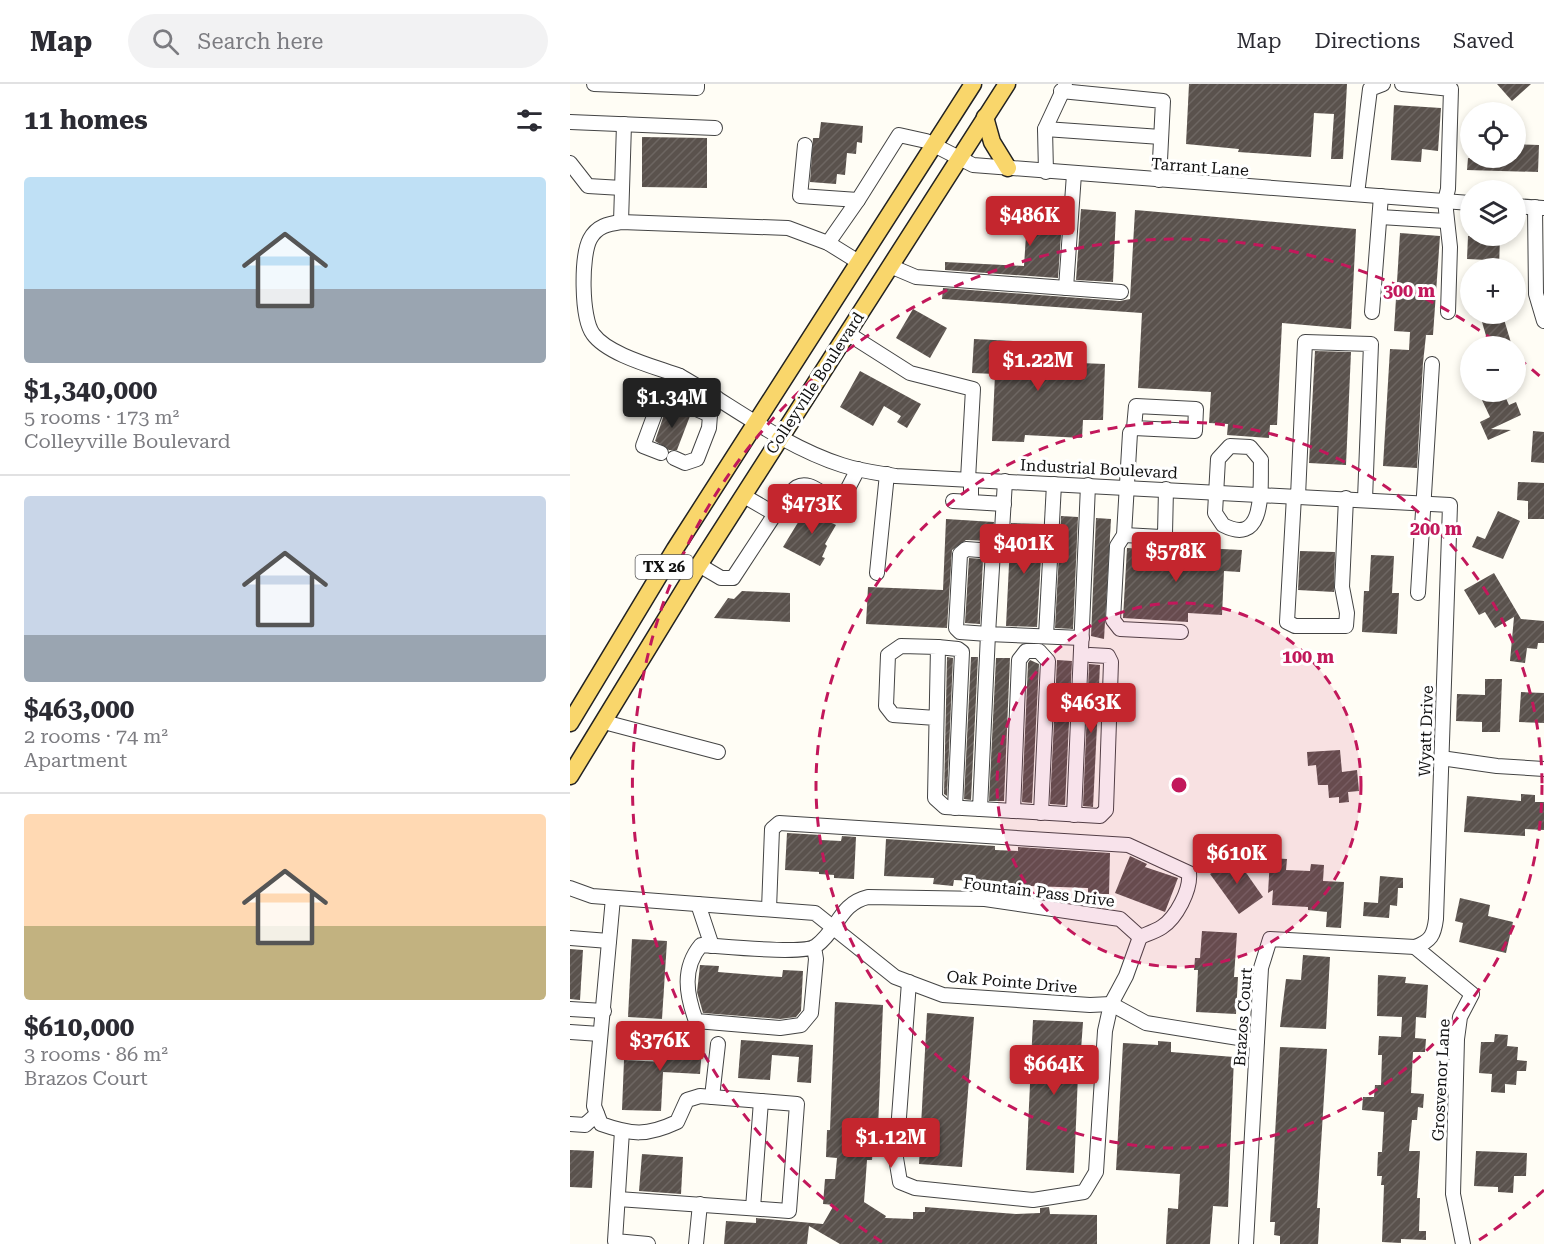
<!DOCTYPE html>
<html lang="en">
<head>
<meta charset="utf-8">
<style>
  body { margin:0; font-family:"Roboto Serif",serif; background:#f2f2f3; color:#2b2b33; height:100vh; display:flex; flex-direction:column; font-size:22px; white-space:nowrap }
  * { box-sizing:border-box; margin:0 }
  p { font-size:20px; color:#7c7c81 }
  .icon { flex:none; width:33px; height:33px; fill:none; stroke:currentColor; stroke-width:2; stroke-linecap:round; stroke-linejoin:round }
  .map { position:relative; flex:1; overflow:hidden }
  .sheet { display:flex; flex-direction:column; background:#fff; width:570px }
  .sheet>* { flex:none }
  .controls { position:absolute; left:890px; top:18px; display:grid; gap:12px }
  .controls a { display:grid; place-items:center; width:66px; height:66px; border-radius:50%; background:#fff; box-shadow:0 3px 9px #0003; font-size:30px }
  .price { position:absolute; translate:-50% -51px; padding:0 14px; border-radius:6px; background:#c4262e; color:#fff; font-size:20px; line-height:39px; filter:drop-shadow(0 2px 3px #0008) }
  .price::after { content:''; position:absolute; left:50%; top:36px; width:18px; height:14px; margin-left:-9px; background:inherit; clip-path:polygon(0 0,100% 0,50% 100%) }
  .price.current { background:#222; color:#fff }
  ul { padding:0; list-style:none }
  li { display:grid; align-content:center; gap:12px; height:318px; padding:0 24px }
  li+li { border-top:2px solid #e1e1e2 }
  li span { display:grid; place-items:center; height:186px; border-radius:6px; color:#555 }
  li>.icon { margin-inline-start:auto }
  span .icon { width:108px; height:108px; fill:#fffc; stroke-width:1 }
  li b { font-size:26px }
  h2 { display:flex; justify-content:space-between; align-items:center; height:72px; padding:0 24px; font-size:26px }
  header { display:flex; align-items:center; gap:36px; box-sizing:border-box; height:84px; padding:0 30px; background:#fff; border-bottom:2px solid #e1e1e2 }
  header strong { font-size:28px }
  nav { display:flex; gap:33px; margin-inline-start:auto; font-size:21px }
  .search { width:420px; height:54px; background:#f2f2f3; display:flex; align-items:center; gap:15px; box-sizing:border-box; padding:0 21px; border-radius:33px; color:#7c7c81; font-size:22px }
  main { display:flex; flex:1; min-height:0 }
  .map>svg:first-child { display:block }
  .building { fill:url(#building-hatch) }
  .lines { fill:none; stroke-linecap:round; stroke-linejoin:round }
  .minor-casing { stroke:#444; stroke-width:16 }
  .major-casing { stroke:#222; stroke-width:19 }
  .minor { stroke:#fff; stroke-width:14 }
  .major { stroke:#f9d66b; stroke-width:16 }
  .ring { fill:none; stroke:#c2185b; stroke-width:3; stroke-dasharray:10 8 }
  .labels { text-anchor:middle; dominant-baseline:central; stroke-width:6; stroke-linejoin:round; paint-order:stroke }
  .shield { fill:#fff; stroke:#585858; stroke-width:1.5 }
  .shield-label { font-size:15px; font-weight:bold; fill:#111 }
  .street-label { font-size:16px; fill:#111; stroke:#fff }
  .centre { fill:#c2185b; stroke:#fff; stroke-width:3 }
  .ring-label { font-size:18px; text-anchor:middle; font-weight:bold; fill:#c2185b; stroke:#fff; stroke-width:6; stroke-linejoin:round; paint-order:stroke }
</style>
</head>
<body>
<header>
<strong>Map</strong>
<div class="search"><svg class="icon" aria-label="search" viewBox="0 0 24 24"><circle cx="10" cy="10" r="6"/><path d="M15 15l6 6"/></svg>Search here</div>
<nav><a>Map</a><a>Directions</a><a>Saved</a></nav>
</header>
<main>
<section class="sheet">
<h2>11 homes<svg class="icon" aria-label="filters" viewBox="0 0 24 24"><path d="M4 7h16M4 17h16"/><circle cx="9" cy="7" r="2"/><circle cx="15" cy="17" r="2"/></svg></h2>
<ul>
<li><span style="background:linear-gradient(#bfe0f5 60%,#9aa5b1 0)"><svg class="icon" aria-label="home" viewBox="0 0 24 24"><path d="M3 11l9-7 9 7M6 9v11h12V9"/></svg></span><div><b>$1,340,000</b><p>5 rooms · 173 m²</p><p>Colleyville Boulevard</p></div></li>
<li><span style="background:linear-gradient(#c9d6e8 75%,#9aa5b1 0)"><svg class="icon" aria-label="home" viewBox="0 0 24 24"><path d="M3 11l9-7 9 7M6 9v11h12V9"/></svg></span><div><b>$463,000</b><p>2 rooms · 74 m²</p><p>Apartment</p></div></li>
<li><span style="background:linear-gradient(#ffd9b3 60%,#c2b280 0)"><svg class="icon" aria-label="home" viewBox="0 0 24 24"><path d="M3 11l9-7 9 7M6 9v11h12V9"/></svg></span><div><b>$610,000</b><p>3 rooms · 86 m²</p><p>Brazos Court</p></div></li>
</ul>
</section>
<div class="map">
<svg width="974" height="1160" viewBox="0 0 974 1160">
  <defs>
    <pattern id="building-hatch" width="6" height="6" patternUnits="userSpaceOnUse" patternTransform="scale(1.5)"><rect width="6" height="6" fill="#5a524d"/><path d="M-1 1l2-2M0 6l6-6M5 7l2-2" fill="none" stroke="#6d6662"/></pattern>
  </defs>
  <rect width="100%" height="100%" fill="#fffdf5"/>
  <g class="building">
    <polygon points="619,0 777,0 773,75 761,75 764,30 744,29 741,73 668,68 669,65 616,60"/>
    <polygon points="927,0 961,0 942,17"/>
    <polygon points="824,21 871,24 868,67 852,65 851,78 821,76"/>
    <polygon points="251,38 293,42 292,59 287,58 286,70 277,69 275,91 267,90 266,100 240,98 243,54 249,54"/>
    <polygon points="72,53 137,54 137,104 72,103"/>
    <polygon points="945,60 969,61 968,88 897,86 898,74 945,74"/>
    <polygon points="458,121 493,124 488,194 375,186 375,178 454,182"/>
    <polygon points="511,125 546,128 543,198 506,196"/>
    <polygon points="565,126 786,145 781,245 712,239 707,341 700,341 699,354 657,351 658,340 639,339 641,308 568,304 572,229 372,215 373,204 550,217 560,215"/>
    <polygon points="830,149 870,152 863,251 856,251 853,279 847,384 813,382 820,265 839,266 840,248 824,247"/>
    <polygon points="898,152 930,153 929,184 917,184 917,176 897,175"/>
    <polygon points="343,225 377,244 360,274 326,254"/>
    <polygon points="933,232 942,262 919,262 912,238"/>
    <polygon points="404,255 460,258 459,277 535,280 533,336 513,336 512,354 455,351 454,358 422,357 425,290 402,289"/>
    <polygon points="745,267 781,268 776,381 739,379"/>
    <polygon points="290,287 351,320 337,344 327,338 331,332 314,322 303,342 270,323"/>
    <polygon points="930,308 933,308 939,321 946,318 951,331 921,345 941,346 918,356 910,338 920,333 912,316"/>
    <polygon points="101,324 120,332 107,366 99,366 85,357 96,325"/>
    <polygon points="963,347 974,348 974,379 961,378"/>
    <polygon points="948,398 974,399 974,435 958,435 958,417 947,416"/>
    <polygon points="238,422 248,427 249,424 265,432 262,439 266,441 255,460 257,462 252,473 255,474 250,482 213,463"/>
    <polygon points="928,427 950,437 933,475 902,463 907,452 915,455"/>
    <polygon points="491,432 508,433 503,545 485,544"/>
    <polygon points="526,434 541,435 534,555 521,552"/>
    <polygon points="376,435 424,438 422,457 396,456 382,466 377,544 296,540 298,503 373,506"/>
    <polygon points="441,439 473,440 467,543 436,542"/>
    <polygon points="557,464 631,468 631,464 672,466 670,488 654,487 652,531 618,529 618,538 553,534"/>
    <polygon points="730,467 765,468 764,508 728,506"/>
    <polygon points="801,471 824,472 822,509 829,509 827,550 792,548 794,507 799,507"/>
    <polygon points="399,474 413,475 410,540 395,539"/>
    <polygon points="924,489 951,535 974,537 974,559 968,559 967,565 957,564 955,579 940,577 944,533 925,544 915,528 909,531 894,506"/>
    <polygon points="172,507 220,509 220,538 144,534 158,514 164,515"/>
    <polygon points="377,573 383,574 377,712 374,710"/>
    <polygon points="401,573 408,573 401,716 394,715"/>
    <polygon points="426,574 440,574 434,717 419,717"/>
    <polygon points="460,576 469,580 462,719 452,718 458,579"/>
    <polygon points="487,576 502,577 495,721 480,720"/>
    <polygon points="519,580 530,581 523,723 513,722"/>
    <polygon points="915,595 932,595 930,648 912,648 912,638 886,637 887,610 915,611"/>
    <polygon points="951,608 974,609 974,639 949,638"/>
    <polygon points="770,666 772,688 787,686 789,707 778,708 779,718 769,719 769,713 759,714 758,701 748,701 746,681 738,682 737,668"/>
    <polygon points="951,710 965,711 965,718 974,718 974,746 955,745 955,752 894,748 897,712 951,717"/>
    <polygon points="217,749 251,751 251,756 271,757 272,752 286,753 284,795 264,794 264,791 249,790 249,788 215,786"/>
    <polygon points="316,755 425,762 425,766 448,767 448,763 540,769 539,810 518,810 518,804 461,802 461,806 442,805 442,799 384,796 383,802 363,800 364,794 314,792"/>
    <polygon points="560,772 577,780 575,783 608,794 595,828 545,809"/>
    <polygon points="665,773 693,813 669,830 640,790"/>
    <polygon points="700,774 717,775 716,786 740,787 741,780 754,781 753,797 774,798 771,844 756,843 757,828 738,826 738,823 702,821 703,806 698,809"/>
    <polygon points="810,792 833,794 833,804 828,804 827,822 820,821 819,834 793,832 794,818 808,819"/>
    <polygon points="890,814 920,821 918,832 943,838 936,869 889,858 893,839 885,837"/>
    <polygon points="632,847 667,849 664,893 668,893 666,930 626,928 628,886 624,886 625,874 630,874"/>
    <polygon points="62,855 97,857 92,935 58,933"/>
    <polygon points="0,865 13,866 10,916 0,915"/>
    <polygon points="733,871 760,873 756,945 710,943 716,895 731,896"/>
    <polygon points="130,881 149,882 148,888 197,892 212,893 213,886 233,887 231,927 226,933 210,935 133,929 127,908"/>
    <polygon points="808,891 836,893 835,899 858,901 856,934 846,933 845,954 856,955 855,968 843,968 841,1009 854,1010 853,1024 848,1023 847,1036 842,1036 839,1067 850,1067 847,1114 850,1114 849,1147 856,1147 856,1156 831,1155 831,1159 812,1158 814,1101 811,1101 812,1092 807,1092 808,1068 812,1068 814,1028 792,1026 793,1013 804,1013 805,1001 811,1001 812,971 808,971 809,952 831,953 832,933 807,932"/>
    <polygon points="265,918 313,921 308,1045 305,1045 302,1076 297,1076 294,1118 316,1132 315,1134 343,1135 343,1128 355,1128 355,1123 446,1130 470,1129 470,1124 479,1123 480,1130 527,1131 527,1160 270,1160 239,1142 237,1160 154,1160 156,1137 186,1139 186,1134 253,1140 264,1121 253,1120 255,1095 265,1095 267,1074 256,1073 257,1046 260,1046"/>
    <polygon points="357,929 404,933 392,1083 349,1080"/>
    <polygon points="463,936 513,938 511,966 509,965 504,1089 456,1086"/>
    <polygon points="96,950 133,952 130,990 93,988 91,1027 52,1026 54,976 94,978"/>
    <polygon points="925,950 938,951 937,962 948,963 947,976 957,977 956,987 947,987 946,1001 935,1000 935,1009 921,1008 922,990 909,989 911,958 924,958"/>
    <polygon points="171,956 243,961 241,999 227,998 229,973 202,971 200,996 168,994"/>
    <polygon points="588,957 601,958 601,968 664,973 658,1123 643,1122 640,1160 596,1160 598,1124 608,1125 610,1090 546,1086 553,959 588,961"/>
    <polygon points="710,963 757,965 747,1124 750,1124 748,1160 710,1160 710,1152 704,1151 705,1138 700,1138"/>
    <polygon points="0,1066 24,1067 22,1104 0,1103"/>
    <polygon points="906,1067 957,1069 956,1092 944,1092 943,1109 928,1108 928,1103 904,1102"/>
    <polygon points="72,1070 113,1073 111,1110 69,1107"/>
  </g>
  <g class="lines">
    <defs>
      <g id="minor">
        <polyline points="24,0 127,4 127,0"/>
        <polyline points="832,0 881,5 878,105 875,117 880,163 878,228"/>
        <polyline points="491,7 593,17 589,96"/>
        <polyline points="0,38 145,44"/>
        <polyline points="475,45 591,53"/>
        <polyline points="235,61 230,112 288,116 329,51 356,57 403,81 900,119"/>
        <polyline points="0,79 18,102 52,104"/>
        <polyline points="476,88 475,45 495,2"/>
        <polyline points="787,110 800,5 813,0"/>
        <polyline points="945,122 973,124"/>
        <polyline points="965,123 966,210 974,237"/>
        <polyline points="810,133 876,137"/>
        <polyline points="51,138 54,40"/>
        <polyline points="258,159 288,116"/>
        <polyline points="320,182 346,193 551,208"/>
        <polyline points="496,204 504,90"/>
        <polyline points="802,228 811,112"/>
        <polyline points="277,249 340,289 403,305 398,395"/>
        <path d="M110 292C86 283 38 271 23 250 11 234 11 172 20 155 27 142 38 140 51 138L218 144 258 159 287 177"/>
        <path d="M147 314 140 331 103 315 110 292C163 322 213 362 272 381 290 387 308 389 326 392L880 421 866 835C864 851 861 857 845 863L700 855 691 884 676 1160"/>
        <polyline points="564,344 625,347 626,325 566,322 564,344 560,349 554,451 547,462 543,536 550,545 611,548"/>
        <path d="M660 362 680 363 691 376C690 400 697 464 653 441L645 429 648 375Z"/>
        <polyline points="91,369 73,362 90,316 103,315"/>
        <polyline points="104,374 115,379 127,375 139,344 140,331"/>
        <polyline points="401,395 401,418 434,420"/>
        <polyline points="724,412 717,538 725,542 776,542 777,529 772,503 776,414"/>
        <polyline points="728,412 735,258 801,260 795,415"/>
        <polyline points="383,417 401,418"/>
        <path d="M205 430C212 422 218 409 227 403 243 394 258 421 273 414L288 385"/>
        <polyline points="554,451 591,453 595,450 596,405"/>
        <polyline points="423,467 418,550 512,554"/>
        <polyline points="129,481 151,494 163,494 205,430 174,412"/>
        <polyline points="307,489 317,390"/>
        <polyline points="848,509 862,280"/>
        <polyline points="476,552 484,400"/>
        <polyline points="368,563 388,565 392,568 385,724"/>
        <polyline points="366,634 323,631 316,622 318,571 331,562 368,563 365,714 375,723 410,725 418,550 390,548 386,544 390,470 396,465 423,467 431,463 435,397"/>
        <polyline points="34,638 148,668"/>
        <polyline points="871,674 927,682 974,685"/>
        <polyline points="410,725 530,732 536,726 541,578 538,572 520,571"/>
        <polyline points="443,727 449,576 456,567 469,567 478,577 471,729"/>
        <polyline points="504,731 518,401"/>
        <polyline points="0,804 22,812 245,829 325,893 373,911 520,921 541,920 576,939 687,957"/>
        <path d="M43 814 24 1022 31 1040C62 1051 77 1052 107 1038L117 1016 130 1012 227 1020 219 1127 48 1115"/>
        <polyline points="128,820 142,862"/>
        <path d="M199 825 202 745 209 739 558 761 619 789C621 806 606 834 592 843 586 847 577 850 570 853"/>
        <polyline points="0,854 39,857"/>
        <path d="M244 863 246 875 241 929 231 941 210 944 126 937C116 910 112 884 131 861 151 862 234 871 246 862 269 845 269 820 298 813L415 815 550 835 570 853"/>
        <polyline points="845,863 902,910 890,933 887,955 883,1110 893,1160"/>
        <polyline points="339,898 326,1074 330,1098 345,1104 463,1116 514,1108 526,1088 535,947 541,920 556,892 570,853"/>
        <polyline points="0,925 34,927"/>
        <polyline points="0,948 30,950"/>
        <polyline points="142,1013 148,960"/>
        <polyline points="0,1040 15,1041 27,1030"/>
        <polyline points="52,1047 45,1157 78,1160"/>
        <polyline points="183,1124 191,1017"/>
        <polyline points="126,1160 130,1120"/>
      </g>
      <g id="major">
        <polyline points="415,33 422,58 438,84"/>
        <polyline points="0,639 105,465 403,0"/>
        <polyline points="0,692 129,481 437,0"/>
      </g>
    </defs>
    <use href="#minor" class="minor-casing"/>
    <use href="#major" class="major-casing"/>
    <use href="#minor" class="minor"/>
    <use href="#major" class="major"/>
  </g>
  <circle cx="609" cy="701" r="182" fill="#c2185b" fill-opacity=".12"/>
  <g class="ring">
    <circle cx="609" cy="701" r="182"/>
    <circle cx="609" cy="701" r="363"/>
    <path d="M974 1106A545 545 0 0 1 906 1158M312 1158A545 545 0 1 1 929 260M948 274A545 545 0 0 1 974 296"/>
  </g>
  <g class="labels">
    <rect class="shield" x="65.5" y="471" width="57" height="24" rx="4.5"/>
    <g class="shield-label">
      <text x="94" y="483">TX 26</text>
    </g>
    <g class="street-label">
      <text transform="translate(630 83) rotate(4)">Tarrant Lane</text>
      <text transform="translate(245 299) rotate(-57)">Colleyville Boulevard</text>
      <text transform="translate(529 385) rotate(3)">Industrial Boulevard</text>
      <text transform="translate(856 647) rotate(-88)">Wyatt Drive</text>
      <text transform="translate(469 808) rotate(7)">Fountain Pass Drive</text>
      <text transform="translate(442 898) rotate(5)">Oak Pointe Drive</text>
      <text transform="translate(673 933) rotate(-86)">Brazos Court</text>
      <text transform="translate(871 996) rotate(-87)">Grosvenor Lane</text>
    </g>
  </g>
  <circle cx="609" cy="701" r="9" class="centre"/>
  <g class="ring-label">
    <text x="839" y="213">300 m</text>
    <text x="866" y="451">200 m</text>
    <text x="738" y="579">100 m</text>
  </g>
</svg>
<div class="controls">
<a><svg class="icon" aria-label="locate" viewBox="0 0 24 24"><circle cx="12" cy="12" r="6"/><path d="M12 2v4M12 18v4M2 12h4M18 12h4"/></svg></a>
<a><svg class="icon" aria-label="layers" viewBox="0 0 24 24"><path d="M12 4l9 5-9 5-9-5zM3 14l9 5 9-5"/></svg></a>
<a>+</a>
<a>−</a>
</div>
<b class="price" style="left:460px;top:163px">$486K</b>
<b class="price" style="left:468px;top:308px">$1.22M</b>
<b class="price current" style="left:102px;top:345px">$1.34M</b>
<b class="price" style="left:242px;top:451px">$473K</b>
<b class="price" style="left:454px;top:491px">$401K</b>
<b class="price" style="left:606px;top:499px">$578K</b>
<b class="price" style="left:521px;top:650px">$463K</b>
<b class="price" style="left:667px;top:801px">$610K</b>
<b class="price" style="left:90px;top:988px">$376K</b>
<b class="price" style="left:484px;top:1012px">$664K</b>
<b class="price" style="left:321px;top:1085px">$1.12M</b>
</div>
</main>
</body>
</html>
